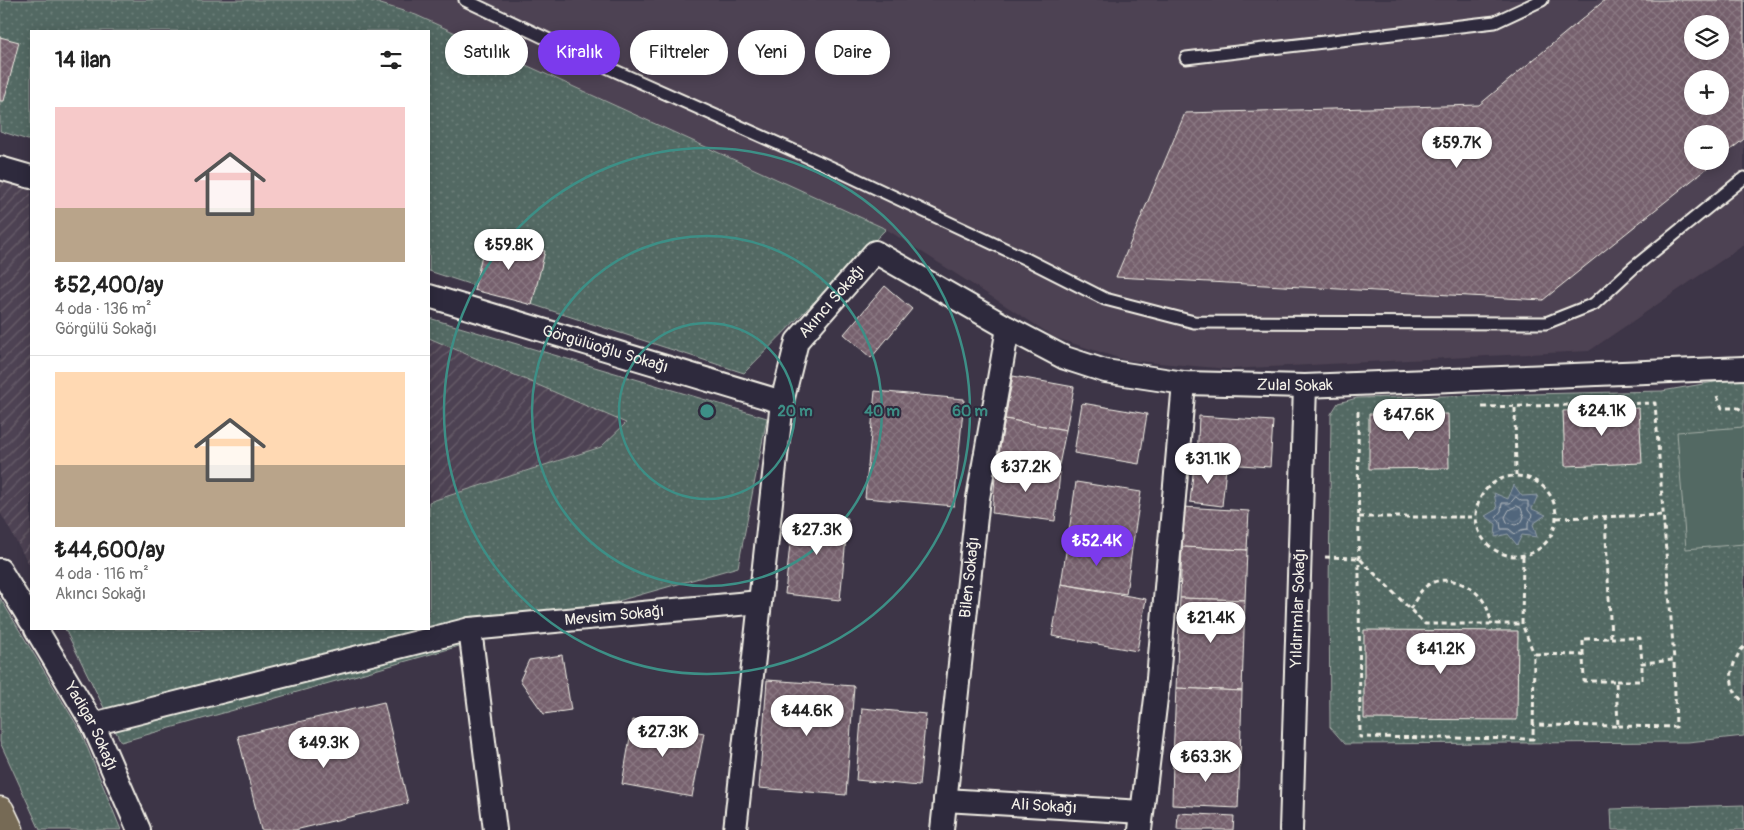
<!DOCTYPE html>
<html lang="tr">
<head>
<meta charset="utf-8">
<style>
  body { margin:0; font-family:Pangolin,sans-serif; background:#f2f2f2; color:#222; height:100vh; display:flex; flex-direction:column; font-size:19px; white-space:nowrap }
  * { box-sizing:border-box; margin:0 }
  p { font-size:16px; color:#767676 }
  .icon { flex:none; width:28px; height:28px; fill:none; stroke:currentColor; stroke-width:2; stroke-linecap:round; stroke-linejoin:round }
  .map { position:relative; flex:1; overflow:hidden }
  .details { position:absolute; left:30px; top:30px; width:400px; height:600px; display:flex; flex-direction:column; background:#fff; border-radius:0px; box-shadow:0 2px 12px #0003 }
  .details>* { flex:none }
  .guide { position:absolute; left:445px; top:30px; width:475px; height:45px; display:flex; gap:10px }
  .buttons { position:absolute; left:1684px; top:15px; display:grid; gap:10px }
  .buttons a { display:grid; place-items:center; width:45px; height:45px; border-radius:50%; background:#fff; box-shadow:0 2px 12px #0003; font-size:25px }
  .price { position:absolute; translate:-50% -42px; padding:0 11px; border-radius:18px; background:#fff; color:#222; font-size:16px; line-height:32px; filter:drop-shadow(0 1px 2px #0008) }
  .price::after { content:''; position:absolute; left:50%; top:30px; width:15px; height:11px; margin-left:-8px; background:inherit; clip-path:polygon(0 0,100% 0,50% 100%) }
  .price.selected { background:#7c3aed; color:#fff }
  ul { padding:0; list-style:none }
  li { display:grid; align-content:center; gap:10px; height:265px; padding:0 25px }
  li+li { border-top:1px solid #e0e0e0 }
  li span { display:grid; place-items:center; height:155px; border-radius:0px; color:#555 }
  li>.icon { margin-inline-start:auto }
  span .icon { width:90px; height:90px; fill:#fffc; stroke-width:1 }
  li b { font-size:21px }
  h2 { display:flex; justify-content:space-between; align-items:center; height:60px; padding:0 25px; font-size:21px }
  .pill { padding:0 18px; border-radius:22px; background:#fff; box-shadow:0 2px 12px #0003; font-size:18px; line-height:45px }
  .pill.selected { background:#7c3aed; color:#fff }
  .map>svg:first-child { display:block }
  .built { fill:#4e4252; fill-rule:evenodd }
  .industrial { fill:url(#industrial-furrows) }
  .grass { fill:url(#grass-dots); stroke:#a4ada6 }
  .pitch { fill:#536963; stroke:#a4ada6 }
  .water { fill:url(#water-waves); stroke:#929ea7 }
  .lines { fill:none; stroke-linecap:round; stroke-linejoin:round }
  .shore { stroke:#b3b9bd; stroke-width:1 }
  .building { fill:url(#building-cross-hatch); stroke:#f4f1e8; fill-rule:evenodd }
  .service-casing { stroke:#f4f1e8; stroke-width:15 }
  .minor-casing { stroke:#f4f1e8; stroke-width:26 }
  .motorway-casing { stroke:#f4f1e8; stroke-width:31 }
  .path { stroke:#f4f1e8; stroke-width:3; stroke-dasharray:5 4; stroke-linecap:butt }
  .service { stroke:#2f2a3d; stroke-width:11 }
  .minor { stroke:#2f2a3d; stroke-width:22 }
  .motorway { stroke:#766a54; stroke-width:28 }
  .ring { fill:none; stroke:#3d8f86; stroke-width:2.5 }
  .labels { text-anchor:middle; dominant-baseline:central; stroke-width:4; stroke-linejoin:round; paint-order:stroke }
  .street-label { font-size:16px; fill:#f4f1e8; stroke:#2f2a3d }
  .centre { fill:#3d8f86; stroke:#2f2a3d; stroke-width:2.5 }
  .ring-label { font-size:15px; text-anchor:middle; font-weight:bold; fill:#3d8f86; stroke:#2f2a3d; stroke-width:4; stroke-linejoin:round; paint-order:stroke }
</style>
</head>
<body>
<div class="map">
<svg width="1744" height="830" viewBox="0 0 1744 830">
  <defs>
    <pattern id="industrial-furrows" width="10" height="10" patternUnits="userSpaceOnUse" patternTransform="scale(1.25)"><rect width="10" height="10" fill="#4e4252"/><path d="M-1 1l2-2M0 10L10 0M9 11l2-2" fill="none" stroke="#685e6b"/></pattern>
    <pattern id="grass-dots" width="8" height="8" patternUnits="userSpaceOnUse" patternTransform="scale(1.25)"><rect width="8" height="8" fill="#536963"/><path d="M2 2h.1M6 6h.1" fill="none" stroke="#6c7f79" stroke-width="1.8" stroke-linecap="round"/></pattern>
    <pattern id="water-waves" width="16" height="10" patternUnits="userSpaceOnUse" patternTransform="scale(1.25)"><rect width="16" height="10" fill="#51667c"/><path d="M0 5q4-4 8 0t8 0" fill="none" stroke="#6b7c8f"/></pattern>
    <pattern id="building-cross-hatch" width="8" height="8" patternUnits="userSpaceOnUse" patternTransform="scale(1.25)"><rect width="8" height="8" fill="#76616d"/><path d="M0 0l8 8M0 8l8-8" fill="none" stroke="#8a7882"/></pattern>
  </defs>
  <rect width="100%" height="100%" fill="#3d3547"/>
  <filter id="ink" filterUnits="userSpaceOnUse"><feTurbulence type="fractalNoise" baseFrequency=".02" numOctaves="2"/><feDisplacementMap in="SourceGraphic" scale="10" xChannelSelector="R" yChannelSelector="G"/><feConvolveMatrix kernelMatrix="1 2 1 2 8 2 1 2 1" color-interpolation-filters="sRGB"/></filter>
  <g filter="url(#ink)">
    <path class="built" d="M368 0H1744V245L1589 351 1229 369 1125 360 1056 338 886 229 416 15ZM1692 24H1720V51H1692ZM1692 79H1720V106H1692ZM1692 134H1720V161H1692Z"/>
    <g class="industrial">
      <polygon points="0,172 31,184 31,568 0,512"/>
      <polygon points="429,338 627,423 601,447 429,502"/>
    </g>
    <g class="grass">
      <polygon points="0,0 368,0 416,15 886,229 744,373 429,271 429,31 31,31 31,141 0,131"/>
      <polygon points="429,318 767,418 738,567 121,742 65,629 429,629 429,502 601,447 626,423 429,338"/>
      <polygon points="1744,377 1744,736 1688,742 1345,744 1330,727 1329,592 1331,414 1338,403 1357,398 1662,391"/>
      <polygon points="0,598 81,732 121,830 40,830 0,742"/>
      <polygon points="1744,805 1744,830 1612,830 1611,809"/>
    </g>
    <polygon class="pitch" points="1744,427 1744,544 1686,549 1677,432"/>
    <polygon class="water" points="1514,485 1522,496 1538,495 1532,509 1546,515 1533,524 1537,537 1522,535 1517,545 1508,534 1495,537 1496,524 1485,516 1497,509 1494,493 1508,499"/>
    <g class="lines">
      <g class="shore">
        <polygon points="1516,497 1521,501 1528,501 1528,510 1533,516 1528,522 1528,529 1521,530 1515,534 1509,529 1501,529 1500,522 1496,517 1501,511 1502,503 1510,503"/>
        <polygon points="1517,506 1521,508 1524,517 1521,523 1515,525 1507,522 1505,517 1509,510"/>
      </g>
    </g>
    <g class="building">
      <path d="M1605 0H1744V139L1720 158V134H1692V161H1716L1543 300 1116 277 1185 113 1479 105ZM1692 24H1720V51H1692ZM1692 79H1720V106H1692Z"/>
      <polygon points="0,37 19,42 4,101 0,101"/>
      <polygon points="486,237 545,251 532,305 474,290"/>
      <polygon points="885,286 912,309 871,358 844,334"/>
      <polygon points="1013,376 1074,387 1066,430 1005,419"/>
      <polygon points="875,391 964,399 954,506 865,498"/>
      <polygon points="1082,403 1147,414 1139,464 1074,453"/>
      <polygon points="1639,408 1642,463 1565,466 1563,411"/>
      <polygon points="1369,414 1448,414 1449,468 1369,469"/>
      <polygon points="1199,416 1273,421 1270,467 1197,462"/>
      <polygon points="1005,419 1066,430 1059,465 999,453"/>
      <polygon points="1194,465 1226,468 1222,506 1190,502"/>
      <polygon points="996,466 1060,473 1055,521 992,513"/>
      <polygon points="1076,482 1141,492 1132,549 1068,539"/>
      <polygon points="1183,507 1249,511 1247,550 1182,547"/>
      <polygon points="793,513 848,518 840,600 785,594"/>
      <polygon points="1068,539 1132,549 1126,594 1061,584"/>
      <polygon points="1182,547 1247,550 1245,600 1180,598"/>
      <polygon points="1061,584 1146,599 1137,651 1052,636"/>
      <polygon points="1180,598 1245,600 1242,691 1176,688"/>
      <polygon points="1364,630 1518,631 1517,720 1364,719"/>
      <polygon points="562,655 571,710 544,714 520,680 529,660"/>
      <polygon points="767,680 854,686 846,795 759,788"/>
      <polygon points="1176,688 1242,691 1240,760 1173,758"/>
      <polygon points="384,702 408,803 295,830 261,830 238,736"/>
      <polygon points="862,708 926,714 919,786 856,780"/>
      <polygon points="633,720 704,733 692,797 622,784"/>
      <polygon points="1173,758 1240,760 1238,808 1172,805"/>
      <polygon points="1178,813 1234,816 1233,830 1177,830"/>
    </g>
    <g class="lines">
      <defs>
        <g id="service">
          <polyline points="465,0 602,65 837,170 1026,259 1105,299 1194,322 1546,323 1594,304 1633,268 1744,178"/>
          <polyline points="1186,58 1495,22 1542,0"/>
        </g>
        <g id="minor">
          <polyline points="0,168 31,177"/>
          <path id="s1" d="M429 296 782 402"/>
          <polyline points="0,570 31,621"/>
          <path id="s2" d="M36 629 93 724 139 830"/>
          <path id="s3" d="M470 629 760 602"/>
          <polyline points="93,724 470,629 495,830"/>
          <path id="s4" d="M945 800 1142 812"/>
          <path id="s5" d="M735 830 782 402 797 341 875 252 1008 328 1065 358 1105 371 1184 383 1305 386 1744 368"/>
          <path id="s6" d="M942 830 978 498 1008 328"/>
          <polyline points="1140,830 1157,690 1184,383"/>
          <path id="s7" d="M1291 830 1305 386"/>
        </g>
        <polyline id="motorway" points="0,811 9,830"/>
      </defs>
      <use href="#service" class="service-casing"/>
      <use href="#minor" class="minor-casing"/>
      <use href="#motorway" class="motorway-casing"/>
      <g class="path">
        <polyline points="1717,396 1722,408 1738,408 1744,411"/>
        <polyline points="1482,407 1655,403 1674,660 1642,663 1640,638 1611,638"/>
        <polyline points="1515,408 1516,475"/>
        <polyline points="1358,411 1360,737 1533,739 1534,654 1583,655 1584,681 1616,681 1618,726 1533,725"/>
        <circle cx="1516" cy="516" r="40"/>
        <polyline points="1359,517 1475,517"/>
        <polyline points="1557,518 1664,515"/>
        <polyline points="1523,556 1522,624 1534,654"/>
        <polyline points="1325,557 1359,558 1425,624 1522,624"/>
        <path d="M1410 609C1414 603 1418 594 1423 589 1441 571 1472 583 1484 602 1488 608 1490 618 1492 625"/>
        <path d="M1744 647C1739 651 1738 655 1735 661 1729 676 1730 691 1744 702"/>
        <polyline points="1583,655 1583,639 1611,638 1605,517"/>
        <polyline points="1616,681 1642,681 1642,663"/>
        <polyline points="1618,726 1676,727 1674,660"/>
      </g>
      <use href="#service" class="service"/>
      <use href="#minor" class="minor"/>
      <use href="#motorway" class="motorway"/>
    </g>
  </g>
  <g class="ring">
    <circle cx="707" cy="411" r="88"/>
    <circle cx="707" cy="411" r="175"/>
    <circle cx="707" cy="411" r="263"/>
  </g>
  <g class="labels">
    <g class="street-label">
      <text stroke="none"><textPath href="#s5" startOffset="546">Akıncı Sokağı</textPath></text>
      <text stroke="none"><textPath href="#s1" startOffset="184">Görgülüoğlu Sokağı</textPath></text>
      <text stroke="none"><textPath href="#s5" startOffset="1062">Zulal Sokak</textPath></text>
      <text stroke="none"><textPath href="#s6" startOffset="254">Bilen Sokağı</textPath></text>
      <text stroke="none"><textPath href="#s7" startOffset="222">Yıldırımlar Sokağı</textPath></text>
      <text stroke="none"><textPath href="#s3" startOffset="145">Mevsim Sokağı</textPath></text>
      <text stroke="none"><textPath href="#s2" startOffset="112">Yadigar Sokağı</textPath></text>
      <text stroke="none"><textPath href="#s4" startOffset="99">Ali Sokağı</textPath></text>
    </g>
  </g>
  <circle cx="707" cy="411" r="8" class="centre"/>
  <g class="ring-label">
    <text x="795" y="416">20 m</text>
    <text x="882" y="416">40 m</text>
    <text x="970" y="416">60 m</text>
  </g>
</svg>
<div class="buttons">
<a><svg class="icon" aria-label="layers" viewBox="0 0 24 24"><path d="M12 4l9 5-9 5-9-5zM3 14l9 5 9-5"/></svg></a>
<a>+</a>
<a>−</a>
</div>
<b class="price" style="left:1457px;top:169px">₺59.7K</b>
<b class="price" style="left:509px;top:271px">₺59.8K</b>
<b class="price" style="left:1602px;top:437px">₺24.1K</b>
<b class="price" style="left:1409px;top:441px">₺47.6K</b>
<b class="price" style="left:1208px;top:485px">₺31.1K</b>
<b class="price" style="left:1026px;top:493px">₺37.2K</b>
<b class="price" style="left:817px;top:556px">₺27.3K</b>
<b class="price selected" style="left:1097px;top:567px">₺52.4K</b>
<b class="price" style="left:1211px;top:644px">₺21.4K</b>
<b class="price" style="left:1441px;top:675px">₺41.2K</b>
<b class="price" style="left:807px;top:737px">₺44.6K</b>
<b class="price" style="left:663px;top:758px">₺27.3K</b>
<b class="price" style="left:324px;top:769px">₺49.3K</b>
<b class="price" style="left:1206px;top:783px">₺63.3K</b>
<div class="guide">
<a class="pill">Satılık</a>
<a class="pill selected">Kiralık</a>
<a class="pill">Filtreler</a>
<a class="pill">Yeni</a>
<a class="pill">Daire</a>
</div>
<section class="details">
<h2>14 ilan<svg class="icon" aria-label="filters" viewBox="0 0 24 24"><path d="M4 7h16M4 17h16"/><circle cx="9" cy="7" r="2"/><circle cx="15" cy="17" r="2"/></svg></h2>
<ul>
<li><span style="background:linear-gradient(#f6c9c9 65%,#b9a48a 0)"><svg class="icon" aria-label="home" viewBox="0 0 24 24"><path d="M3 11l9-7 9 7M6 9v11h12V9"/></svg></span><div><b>₺52,400/ay</b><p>4 oda · 136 m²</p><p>Görgülü Sokağı</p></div></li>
<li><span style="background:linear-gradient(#ffd9b3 60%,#b9a48a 0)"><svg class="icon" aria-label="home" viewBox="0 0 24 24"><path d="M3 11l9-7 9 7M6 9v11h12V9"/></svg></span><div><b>₺44,600/ay</b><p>4 oda · 116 m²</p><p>Akıncı Sokağı</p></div></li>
</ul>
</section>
</div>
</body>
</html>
